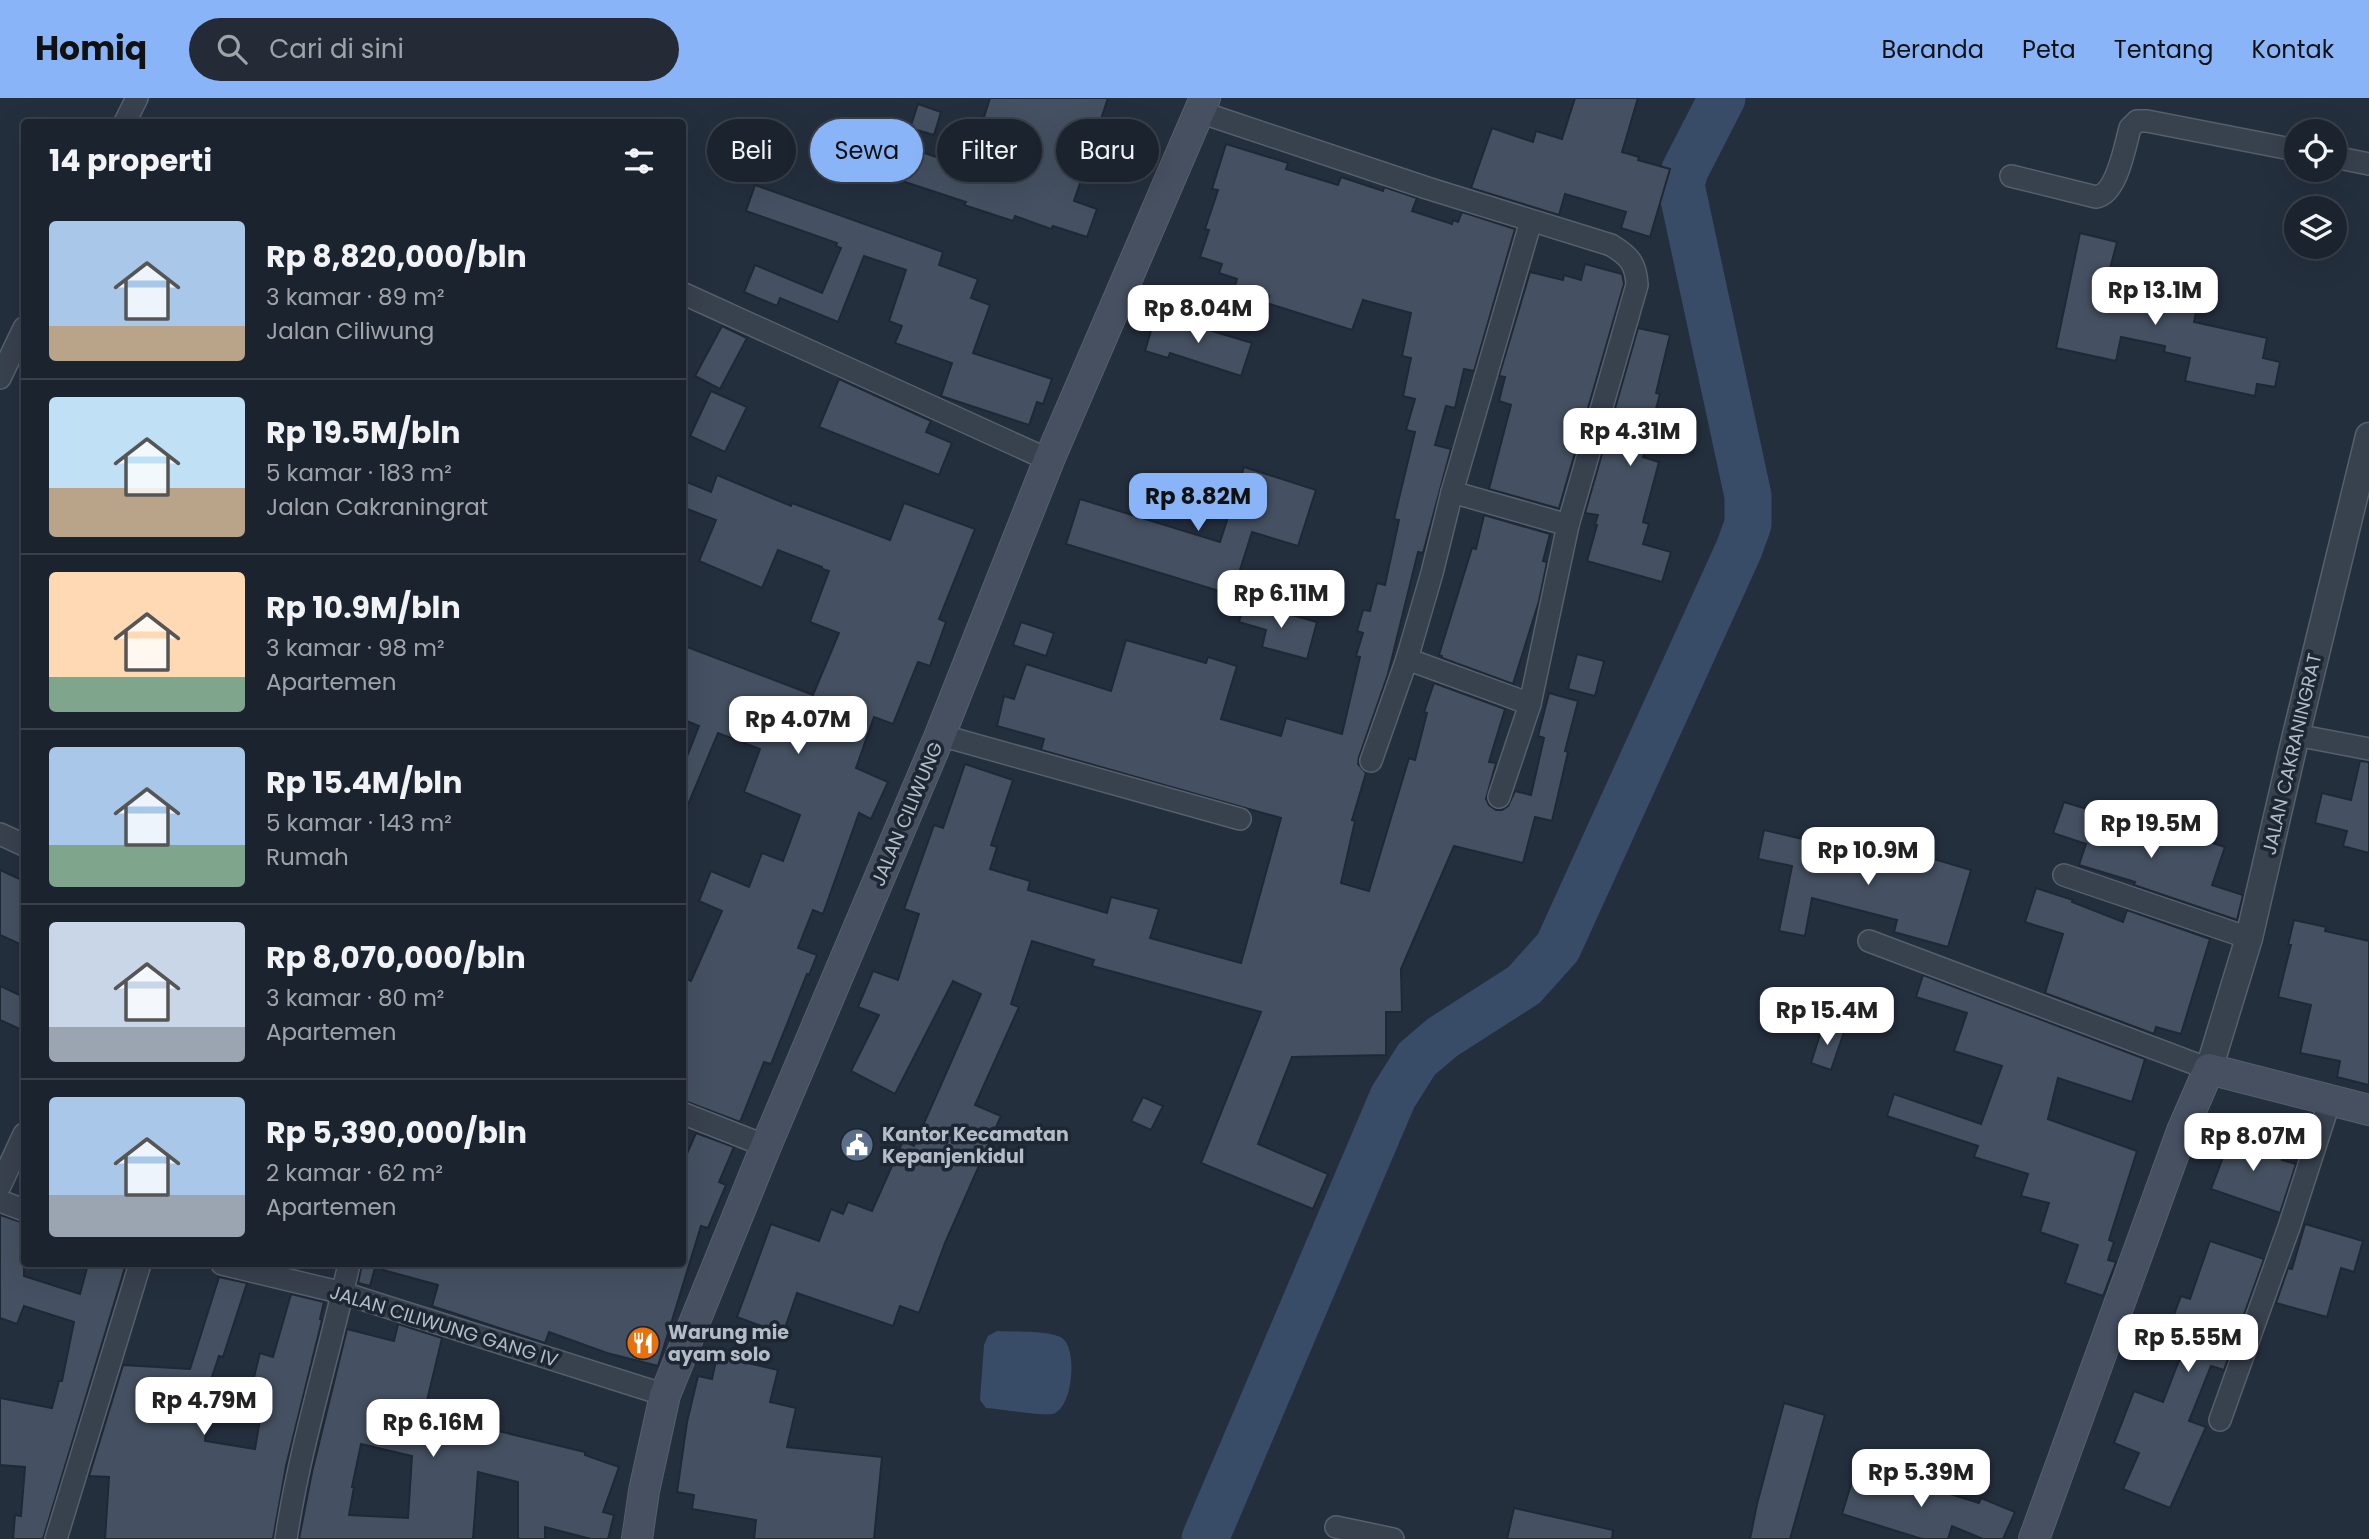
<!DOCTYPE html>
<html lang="id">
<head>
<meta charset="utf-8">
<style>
  body { margin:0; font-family:Poppins,sans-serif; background:#242b36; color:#f1f3f6; height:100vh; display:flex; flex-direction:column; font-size:26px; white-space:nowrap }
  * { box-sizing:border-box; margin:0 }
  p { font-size:23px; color:#a0a4aa }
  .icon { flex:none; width:38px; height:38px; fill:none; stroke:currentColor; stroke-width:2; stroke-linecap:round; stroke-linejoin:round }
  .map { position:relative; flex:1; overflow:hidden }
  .drawer { position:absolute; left:21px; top:21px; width:665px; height:1148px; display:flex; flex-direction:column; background:#1b232e; border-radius:7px; box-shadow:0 7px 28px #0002,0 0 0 2px #39404a }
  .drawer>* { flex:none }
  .banner { position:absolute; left:707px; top:21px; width:665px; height:63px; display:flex; gap:14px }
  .tools { position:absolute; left:2284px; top:21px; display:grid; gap:14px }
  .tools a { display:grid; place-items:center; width:63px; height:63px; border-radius:50%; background:#1b232e; box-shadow:0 7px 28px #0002,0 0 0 2px #39404a; font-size:35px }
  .price { position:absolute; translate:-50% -60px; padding:0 16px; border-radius:14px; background:#fff; color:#222; font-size:23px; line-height:46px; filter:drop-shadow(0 2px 4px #0008) }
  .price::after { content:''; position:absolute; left:50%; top:42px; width:21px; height:16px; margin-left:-10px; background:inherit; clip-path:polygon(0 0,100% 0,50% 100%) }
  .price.on { background:#8ab4f8; color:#111 }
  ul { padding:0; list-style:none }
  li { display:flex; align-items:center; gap:21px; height:175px; padding:0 28px }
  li+li { border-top:2px solid #39404a }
  li span { display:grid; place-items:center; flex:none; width:196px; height:140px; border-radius:7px; color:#555 }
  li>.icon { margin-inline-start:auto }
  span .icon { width:84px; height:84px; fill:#fffc; stroke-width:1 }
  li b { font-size:30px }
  h2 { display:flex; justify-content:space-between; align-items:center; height:84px; padding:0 28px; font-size:30px }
  .pill { padding:0 24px; border-radius:32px; background:#1b232e; box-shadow:0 7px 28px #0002,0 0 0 2px #39404a; font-size:24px; line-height:63px }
  .pill.on { background:#8ab4f8; color:#111 }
  header { display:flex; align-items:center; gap:42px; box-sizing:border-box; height:98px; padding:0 35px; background:#8ab4f8; color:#111 }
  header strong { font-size:33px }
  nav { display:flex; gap:38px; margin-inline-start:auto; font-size:24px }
  .search { width:490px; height:63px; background:#242b36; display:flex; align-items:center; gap:18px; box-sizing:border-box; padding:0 24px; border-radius:38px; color:#a0a4aa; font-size:26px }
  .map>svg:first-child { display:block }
  .water { fill:#394c67 }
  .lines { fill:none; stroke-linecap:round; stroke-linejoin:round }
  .river { stroke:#394c67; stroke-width:47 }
  .building { fill:#455162; stroke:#1f2835; stroke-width:2; fill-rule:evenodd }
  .minor-casing { stroke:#565f6c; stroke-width:24 }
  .tertiary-casing { stroke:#565f6c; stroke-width:29 }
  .secondary-casing { stroke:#565f6c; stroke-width:32 }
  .minor { stroke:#38414e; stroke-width:21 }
  .tertiary { stroke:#38414e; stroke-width:26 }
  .secondary { stroke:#465061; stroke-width:30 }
  .labels { text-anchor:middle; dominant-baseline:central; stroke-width:7; stroke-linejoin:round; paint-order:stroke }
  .street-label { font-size:19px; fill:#b4bcc9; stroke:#1d2633 }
  .poi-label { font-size:19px; font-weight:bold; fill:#b4bcc9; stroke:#1d2633; text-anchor:start }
</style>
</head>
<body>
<header>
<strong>Homiq</strong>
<div class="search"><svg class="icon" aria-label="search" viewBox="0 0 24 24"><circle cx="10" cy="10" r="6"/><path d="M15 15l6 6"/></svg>Cari di sini</div>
<nav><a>Beranda</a><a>Peta</a><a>Tentang</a><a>Kontak</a></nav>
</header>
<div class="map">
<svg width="2369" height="1441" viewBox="0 0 2369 1441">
  <rect width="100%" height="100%" fill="#242f3e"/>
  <path class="water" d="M997 1233C1012 1234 1050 1232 1062 1240 1078 1250 1073 1312 1052 1316 1039 1318 1002 1311 986 1310L980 1302 984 1247 988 1238Z"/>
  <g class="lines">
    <polyline class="river" points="1205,1441 1393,999 1417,961 1443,939 1524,887 1558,849 1739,451 1748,426 1748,398 1681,87 1685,72 1722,0"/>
  </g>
  <g class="building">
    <polygon points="990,0 1108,0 1096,36 1114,42 1107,65 1089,59 1074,103 1097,111 1087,139 1053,128 1051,131 1015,118 1013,123 964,107 966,104 902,83 913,51 968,70"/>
    <polygon points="1575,0 1638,0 1622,54 1639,59 1638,62 1670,71 1650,139 1621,130 1626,114 1565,96 1559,117 1471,90 1492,30 1533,44 1536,33 1562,41"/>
    <polygon points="918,6 941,14 934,37 910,30"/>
    <polygon points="1226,46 1288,65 1286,71 1338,87 1341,79 1383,93 1384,89 1417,100 1412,113 1452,126 1453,122 1458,124 1462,114 1515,131 1474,273 1464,271 1455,310 1446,308 1435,347 1451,351 1423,455 1418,454 1388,576 1359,659 1358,666 1366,675 1352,722 1355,723 1341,785 1369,793 1409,660 1415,662 1427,615 1424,614 1434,585 1505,611 1489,664 1496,665 1486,701 1489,707 1496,712 1502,712 1508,708 1515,693 1531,697 1544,640 1538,638 1549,595 1578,603 1565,653 1568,654 1552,723 1535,719 1523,765 1454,748 1401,871 1402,914 1386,914 1386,957 1292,959 1258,1046 1328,1076 1313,1111 1201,1065 1261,914 1092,868 1094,862 1032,843 1011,906 1019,909 975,1007 1001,1018 945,1145 919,1215 900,1208 893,1228 797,1195 783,1236 737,1219 771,1126 819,1143 831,1111 843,1116 848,1104 872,1113 903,1043 914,1048 981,896 953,883 895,996 851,973 879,917 858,909 873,873 898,882 919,816 904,811 934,727 943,730 965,666 1013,682 991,747 997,749 990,771 1030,783 1028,792 1107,815 1111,799 1159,811 1150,840 1241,865 1281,720 1041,652 1044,641 997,628 1004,598 1014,601 1026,566 1111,593 1126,542 1206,565 1208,559 1237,568 1221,621 1281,638 1286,620 1342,636 1360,559 1356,558 1363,535 1357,533 1363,512 1370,513 1377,485 1385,487 1399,422 1394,421 1415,334 1406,332 1415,301 1403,298 1411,260 1402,258 1411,215 1363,202 1352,232 1267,205 1269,198 1235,188 1237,181 1219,175 1222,166 1200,159 1209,132 1205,131 1218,92 1212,91"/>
    <polygon points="755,87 943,154 939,167 978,181 971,200 990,207 973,255 1052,281 1043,306 1037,304 1029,327 941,298 952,265 895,245 902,228 889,223 906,172 864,158 838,224 780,200 777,208 744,194 755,167 822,195 841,150 836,148 837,145 746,113"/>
    <polygon points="2080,135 2117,144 2105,190 2197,210 2194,224 2267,240 2263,260 2280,264 2275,289 2257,286 2255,298 2185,283 2190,260 2164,254 2165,248 2121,239 2116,263 2056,250"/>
    <polygon points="1585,166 1622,176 1624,186 1559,410 1557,410 1489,391 1511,307 1499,303 1505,279 1499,278 1530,174 1563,182 1564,177 1581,182"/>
    <polygon points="1156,216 1252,245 1241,278 1170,255 1168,260 1145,253"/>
    <polygon points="722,228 747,240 720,291 695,278"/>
    <polygon points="1638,230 1670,237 1656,295 1660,296 1643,359 1659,364 1643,424 1649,426 1643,446 1671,454 1662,484 1587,463 1597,427 1595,426 1598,417 1585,415"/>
    <polygon points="839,281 931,323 926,334 952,345 939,377 819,329"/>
    <polygon points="711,293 747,309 725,354 690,338"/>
    <polygon points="1244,369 1316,392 1298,448 1252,434 1232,497 1066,446 1080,401 1220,444"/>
    <polygon points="717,377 791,408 792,405 890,442 904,405 975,431 939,521 946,524 930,568 918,564 893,626 874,619 856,670 888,684 871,721 859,715 823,816 813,812 798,850 817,857 809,877 807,876 771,966 764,964 740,1024 682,1002 682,879 691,883 722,813 699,803 711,773 749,789 762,755 783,763 800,717 744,694 760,651 718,635 682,721 682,671 699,628 682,621 682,547 813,597 839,535 810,524 829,473 822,471 822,469 778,452 762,490 699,463 716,422 682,409 682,382 711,394"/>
    <polygon points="1484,417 1550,436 1543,463 1547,464 1539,503 1513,586 1442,560 1442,558 1439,557 1472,450 1476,451"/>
    <polygon points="1245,504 1317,524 1307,561 1262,549 1266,532 1239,524"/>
    <polygon points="1021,524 1054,535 1046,558 1013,547"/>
    <polygon points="1577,556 1604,563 1595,598 1568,591"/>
    <polygon points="2360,663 2369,664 2369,755 2343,748 2347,733 2315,725 2322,695 2351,702"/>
    <polygon points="2064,704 2119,721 2116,731 2159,746 2163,735 2198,746 2200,741 2225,749 2212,787 2243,797 2237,822 2134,787 2135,784 2079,767 2086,746 2053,735"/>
    <polygon points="1764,732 1914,767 1917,756 1971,772 1948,849 1894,834 1897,822 1812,800 1805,838 1779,833 1792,768 1758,761"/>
    <polygon points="0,772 24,783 24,848 0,837"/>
    <polygon points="2036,790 2073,802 2072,804 2123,824 2127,812 2210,841 2181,936 2156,929 2154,936 2045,895 2063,836 2025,824"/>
    <polygon points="2294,822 2326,829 2325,833 2369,843 2369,987 2337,979 2340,963 2300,955 2311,907 2278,899 2291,847 2288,847"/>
    <polygon points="1923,877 2145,961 2132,1004 2058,980 2048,1021 2137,1053 2109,1142 2114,1144 2108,1162 2116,1164 2103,1198 2065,1185 2078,1147 2040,1134 2049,1105 2021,1098 2028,1076 1974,1059 1978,1048 1887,1018 1894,996 1981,1026 2002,968 1954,953 1967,915 1916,899"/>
    <polygon points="0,888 24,899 24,933 0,922"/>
    <polygon points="1823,927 1844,934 1831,972 1811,965"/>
    <polygon points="1143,999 1163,1008 1151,1032 1131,1023"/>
    <polygon points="2234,1030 2253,1037 2251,1043 2266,1049 2265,1052 2283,1058 2282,1062 2296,1066 2280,1115 2211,1091"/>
    <polygon points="696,1035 734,1049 719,1084 726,1087 708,1130 701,1128 658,1268 607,1255 549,1234 545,1245 432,1208 438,1187 383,1172 384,1166 682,1166 682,1067"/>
    <polygon points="0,1117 24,1125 24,1178 80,1196 88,1166 126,1166 43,1441 13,1441 15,1417 21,1418 25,1369 0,1367 0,1300 52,1310 59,1283 62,1283 74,1224 24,1208 17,1226 0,1220"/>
    <polygon points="2305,1126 2363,1143 2354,1174 2341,1170 2327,1219 2276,1205 2288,1170 2292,1171"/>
    <polygon points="2210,1143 2264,1161 2224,1272 2211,1268 2189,1323 2206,1329 2170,1410 2123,1391 2139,1355 2114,1345 2134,1293 2163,1304 2181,1257 2162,1249 2181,1198 2190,1201"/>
    <polygon points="362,1166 376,1166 370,1188 358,1185"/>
    <polygon points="219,1179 247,1185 223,1259 219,1258 208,1291 205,1343 255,1351 266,1286 253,1283 260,1255 273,1259 291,1196 324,1204 320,1221 322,1222 286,1368 273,1441 105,1441 109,1379 89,1378 123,1267 190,1271"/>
    <path d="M398 1226 442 1240 424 1315 585 1354V1357L619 1369 603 1414 614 1417 608 1441H591L545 1429V1441H518V1384L478 1374 473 1441H299L312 1374 347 1231 394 1243ZM361 1346 412 1358 408 1420 349 1417 354 1389H352Z"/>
    <polygon points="717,1258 778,1272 770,1304 796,1310 787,1349 882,1359 874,1441 754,1441 756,1422 692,1411 694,1397 677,1394 687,1324 698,1278 712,1281"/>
    <polygon points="1784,1305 1825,1317 1790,1441 1750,1441 1757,1406"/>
    <polygon points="1857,1367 1979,1405 1981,1400 2015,1414 2003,1441 1983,1441 1952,1428 1948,1441 1922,1441 1842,1416"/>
    <polygon points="1514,1410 1613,1432 1612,1441 1507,1441"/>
  </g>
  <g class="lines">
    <defs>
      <g id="minor">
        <path d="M1200 14 1427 90 1611 147C1629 158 1636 165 1637 187L1568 427 1530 606 1499 699"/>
        <polyline points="125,24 137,0"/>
        <polyline points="2334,59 2369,66"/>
        <path d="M2011 78 2096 99C2117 96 2125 48 2130 30L2137 23H2147L2296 52"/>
        <polyline points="682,195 1049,362"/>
        <polyline points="0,280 24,230"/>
        <polyline points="1452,394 1568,427"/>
        <polyline points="1407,561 1530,606"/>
        <polyline points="940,637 1240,721"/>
        <polyline points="2296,637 2369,651"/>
        <polyline points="1371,663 1407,561 1432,475 1452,394 1531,123"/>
        <polyline points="0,736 24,747"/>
        <polyline points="2064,777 2249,840"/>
        <polyline points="1869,843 2209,971"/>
        <polyline points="682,1015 766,1048"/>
        <polyline points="0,1088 24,1036"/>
        <polyline points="0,1103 24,1112"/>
        <polyline points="222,1166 343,1195 665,1297"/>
        <polyline points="2220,1322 2289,1129 2330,1002"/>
        <polyline points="1336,1429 1393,1441"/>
        <polyline points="56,1441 140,1166"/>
        <path d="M286 1441C300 1347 329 1258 349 1166"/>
      </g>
      <polyline id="tertiary" points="2209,971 2249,840 2296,637 2369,338"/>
      <g id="secondary">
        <polyline points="637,1441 644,1393 665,1297 766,1048 940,637 1049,362 1205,0"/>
        <polyline points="2034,1441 2182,1033 2209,971 2369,1012"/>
      </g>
    </defs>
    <use href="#minor" class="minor-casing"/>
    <use href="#tertiary" class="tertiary-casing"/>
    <use href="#secondary" class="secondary-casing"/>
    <use href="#minor" class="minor"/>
    <use href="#tertiary" class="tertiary"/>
    <use href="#secondary" class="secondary"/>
  </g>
  <defs>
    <symbol id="civic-disc" viewBox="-11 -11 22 22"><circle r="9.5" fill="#5c6f8a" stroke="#1d2633"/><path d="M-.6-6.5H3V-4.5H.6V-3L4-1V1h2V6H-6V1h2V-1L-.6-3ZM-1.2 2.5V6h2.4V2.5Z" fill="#fff"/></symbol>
    <symbol id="restaurant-disc" viewBox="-11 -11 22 22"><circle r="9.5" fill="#e8710a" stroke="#1d2633"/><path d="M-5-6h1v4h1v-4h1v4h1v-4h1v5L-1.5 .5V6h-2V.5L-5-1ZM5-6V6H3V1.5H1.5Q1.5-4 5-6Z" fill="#fff"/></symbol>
  </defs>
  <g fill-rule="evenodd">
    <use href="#civic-disc" x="838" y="1028" width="38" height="38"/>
    <use href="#restaurant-disc" x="624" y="1226" width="38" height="38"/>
  </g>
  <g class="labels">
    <g class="street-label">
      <text transform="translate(2292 656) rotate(-77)">JALAN CAKRANINGRAT</text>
      <text transform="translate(907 716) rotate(-67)">JALAN CILIWUNG</text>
      <text transform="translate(444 1228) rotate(17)">JALAN CILIWUNG GANG IV</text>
    </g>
    <g class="poi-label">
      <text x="882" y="1036">Kantor Kecamatan<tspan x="882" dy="22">Kepanjenkidul</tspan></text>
      <text x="668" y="1234">Warung mie<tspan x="668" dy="22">ayam solo</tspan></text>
    </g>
  </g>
</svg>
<div class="tools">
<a><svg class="icon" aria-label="locate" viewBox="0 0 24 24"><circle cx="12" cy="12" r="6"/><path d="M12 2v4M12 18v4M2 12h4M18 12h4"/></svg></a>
<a><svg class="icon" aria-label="layers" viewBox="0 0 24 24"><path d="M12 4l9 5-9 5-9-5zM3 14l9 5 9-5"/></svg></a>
</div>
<b class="price" style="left:2155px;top:229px">Rp 13.1M</b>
<b class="price" style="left:1198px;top:247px">Rp 8.04M</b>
<b class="price" style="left:1630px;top:370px">Rp 4.31M</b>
<b class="price on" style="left:1198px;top:435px">Rp 8.82M</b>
<b class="price" style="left:1281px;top:532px">Rp 6.11M</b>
<b class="price" style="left:798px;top:658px">Rp 4.07M</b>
<b class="price" style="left:2151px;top:762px">Rp 19.5M</b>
<b class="price" style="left:1868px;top:789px">Rp 10.9M</b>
<b class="price" style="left:1827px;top:949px">Rp 15.4M</b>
<b class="price" style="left:2253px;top:1075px">Rp 8.07M</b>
<b class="price" style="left:2188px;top:1276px">Rp 5.55M</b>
<b class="price" style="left:204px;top:1339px">Rp 4.79M</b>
<b class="price" style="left:433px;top:1361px">Rp 6.16M</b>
<b class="price" style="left:1921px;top:1411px">Rp 5.39M</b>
<div class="banner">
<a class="pill">Beli</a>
<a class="pill on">Sewa</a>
<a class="pill">Filter</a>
<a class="pill">Baru</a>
</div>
<section class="drawer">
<h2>14 properti<svg class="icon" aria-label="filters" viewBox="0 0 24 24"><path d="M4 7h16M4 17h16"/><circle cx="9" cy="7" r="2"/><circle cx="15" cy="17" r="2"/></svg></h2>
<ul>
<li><span style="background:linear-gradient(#a9c7e8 75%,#b9a48a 0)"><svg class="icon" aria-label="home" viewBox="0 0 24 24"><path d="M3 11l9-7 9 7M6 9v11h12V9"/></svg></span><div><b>Rp 8,820,000/bln</b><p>3 kamar · 89 m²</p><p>Jalan Ciliwung</p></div></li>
<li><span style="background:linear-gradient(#bfe0f5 65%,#b9a48a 0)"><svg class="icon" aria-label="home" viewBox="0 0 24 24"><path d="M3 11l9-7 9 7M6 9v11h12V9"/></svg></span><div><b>Rp 19.5M/bln</b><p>5 kamar · 183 m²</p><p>Jalan Cakraningrat</p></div></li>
<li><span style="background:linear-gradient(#ffd9b3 75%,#7fa58c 0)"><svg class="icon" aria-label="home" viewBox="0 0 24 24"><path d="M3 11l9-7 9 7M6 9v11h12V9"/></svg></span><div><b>Rp 10.9M/bln</b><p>3 kamar · 98 m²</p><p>Apartemen</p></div></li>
<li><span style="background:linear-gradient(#a9c7e8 70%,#7fa58c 0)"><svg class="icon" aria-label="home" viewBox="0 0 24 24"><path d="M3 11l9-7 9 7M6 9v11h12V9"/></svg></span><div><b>Rp 15.4M/bln</b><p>5 kamar · 143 m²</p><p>Rumah</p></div></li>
<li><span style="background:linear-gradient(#c9d6e8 75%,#9aa5b1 0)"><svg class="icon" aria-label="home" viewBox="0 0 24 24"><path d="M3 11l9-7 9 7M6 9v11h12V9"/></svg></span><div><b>Rp 8,070,000/bln</b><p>3 kamar · 80 m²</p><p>Apartemen</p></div></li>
<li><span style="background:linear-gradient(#a9c7e8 70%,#9aa5b1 0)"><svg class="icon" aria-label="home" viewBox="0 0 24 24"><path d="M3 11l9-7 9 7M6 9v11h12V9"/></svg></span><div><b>Rp 5,390,000/bln</b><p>2 kamar · 62 m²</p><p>Apartemen</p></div></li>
</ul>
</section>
</div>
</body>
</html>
